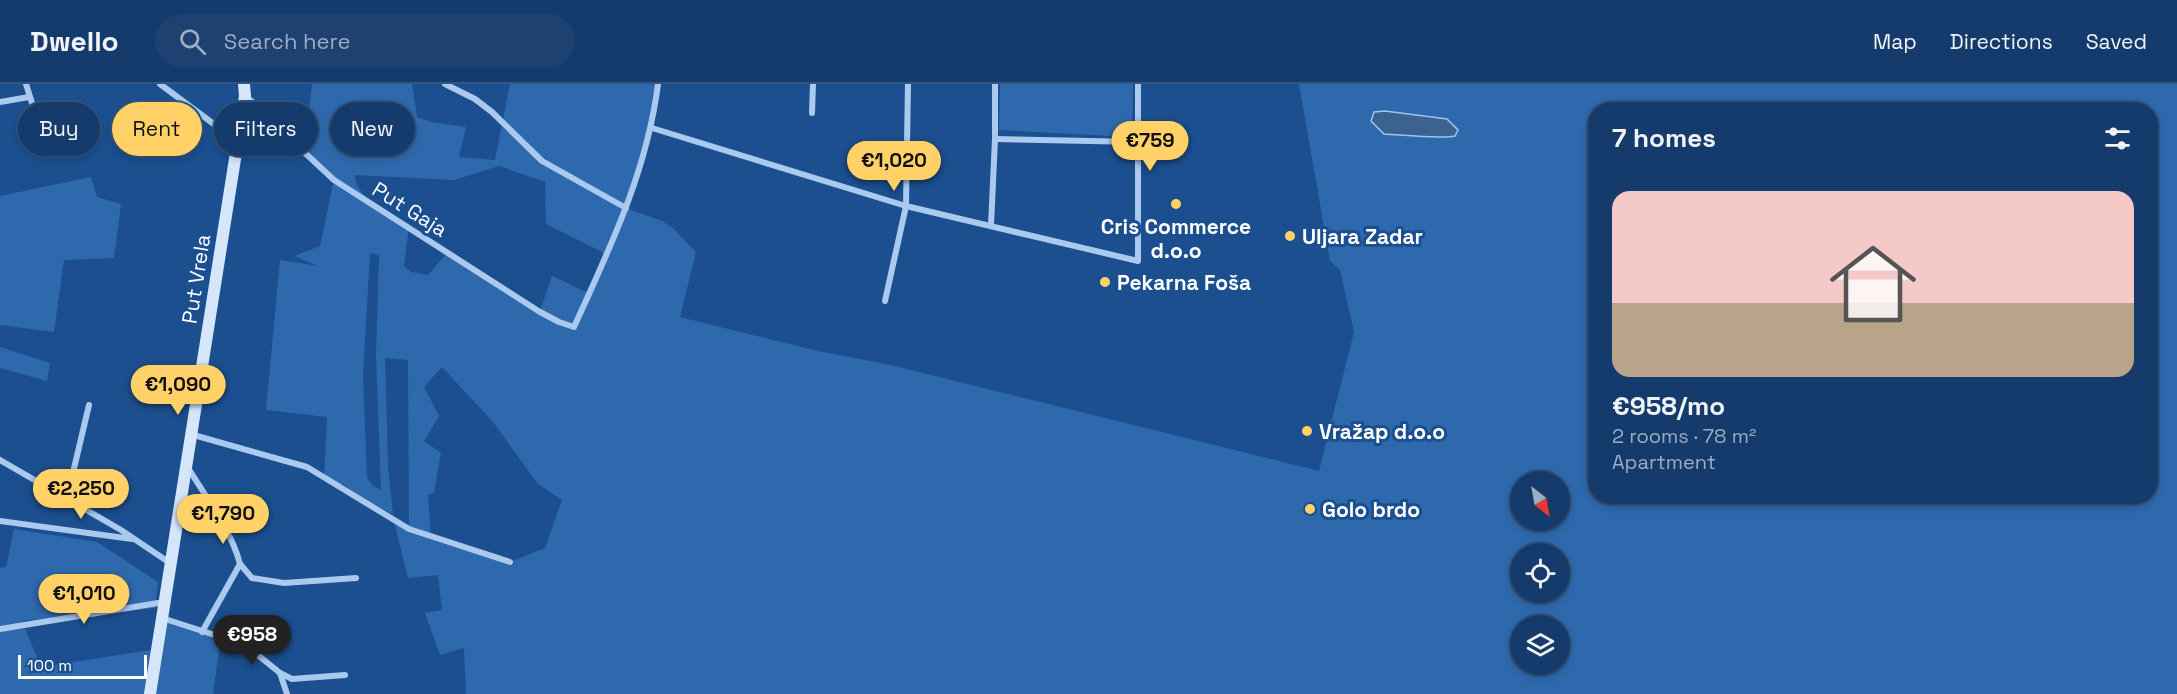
<!DOCTYPE html>
<html lang="en">
<head>
<meta charset="utf-8">
<style>
  body { margin:0; font-family:"Space Grotesk",sans-serif; background:#1d4271; color:#f1f3f6; height:100vh; display:flex; flex-direction:column; font-size:22px; white-space:nowrap }
  * { box-sizing:border-box; margin:0 }
  p { font-size:20px; color:#9dadc1 }
  .icon { flex:none; width:33px; height:33px; fill:none; stroke:currentColor; stroke-width:2; stroke-linecap:round; stroke-linejoin:round }
  .map { position:relative; flex:1; overflow:hidden }
  .details { position:absolute; left:1588px; top:18px; width:570px; height:402px; display:flex; flex-direction:column; background:#143b6b; border-radius:24px; box-shadow:0 3px 9px #0003,0 0 0 2px #33557e }
  .details>* { flex:none }
  .hud { position:absolute; left:18px; top:18px; width:570px; height:54px; display:flex; gap:12px }
  .needle { width:39px; rotate:149deg }
  .buttons { position:absolute; left:1510px; top:387px; display:grid; gap:12px }
  .buttons a { display:grid; place-items:center; width:60px; height:60px; border-radius:50%; background:#143b6b; box-shadow:0 3px 9px #0003,0 0 0 2px #33557e; font-size:30px }
  .scale { position:absolute; left:18px; bottom:15px; width:129px; box-sizing:border-box; padding-left:6px; border:3px solid #fff; border-top:0; font-size:16px; line-height:21px; white-space:nowrap; color:#fff; -webkit-text-stroke:4px #1b4f8f; paint-order:stroke }
  .price { position:absolute; translate:-50% -51px; padding:0 14px; border-radius:21px; background:#ffd166; color:#111; font-size:20px; line-height:39px; filter:drop-shadow(0 2px 3px #0008) }
  .price::after { content:''; position:absolute; left:50%; top:36px; width:18px; height:14px; margin-left:-9px; background:inherit; clip-path:polygon(0 0,100% 0,50% 100%) }
  .price.on { background:#222; color:#fff }
  ul { padding:0; list-style:none }
  li { display:grid; align-content:center; gap:12px; height:318px; padding:0 24px }
  li span { display:grid; place-items:center; height:186px; border-radius:18px; color:#555 }
  li>.icon { margin-inline-start:auto }
  span .icon { width:108px; height:108px; fill:#fffc; stroke-width:1 }
  li b { font-size:26px }
  h2 { display:flex; justify-content:space-between; align-items:center; height:72px; padding:0 24px; font-size:26px }
  .tag { padding:0 21px; border-radius:27px; background:#143b6b; box-shadow:0 3px 9px #0003,0 0 0 2px #33557e; font-size:21px; line-height:54px }
  .tag.on { background:#ffd166; color:#111 }
  header { display:flex; align-items:center; gap:36px; box-sizing:border-box; height:84px; padding:0 30px; background:#143b6b; border-bottom:2px solid #33557e }
  header strong { font-size:28px }
  nav { display:flex; gap:33px; margin-inline-start:auto; font-size:21px }
  .search { width:420px; height:54px; background:#1d4271; display:flex; align-items:center; gap:15px; box-sizing:border-box; padding:0 21px; border-radius:33px; color:#9dadc1; font-size:22px }
  .map>svg:first-child { display:block }
  .green { fill:#2e69ad; fill-rule:evenodd }
  .water { fill:#3c6290; stroke:#9cc4f0; stroke-width:1.5 }
  .lines { fill:none; stroke-linecap:round; stroke-linejoin:round }
  .minor { stroke:#a9c9ee; stroke-width:6 }
  .secondary { stroke:#d6e6fa; stroke-width:12 }
  .poi-dot { fill:#ffd166; stroke:#1b4f8f; stroke-width:2 }
  .labels { text-anchor:middle; dominant-baseline:central; stroke-width:6; stroke-linejoin:round; paint-order:stroke }
  .street-label { font-size:21px; fill:#fff; stroke:#1b4f8f }
  .poi-label { font-size:21px; font-weight:bold; fill:#fff; stroke:#1b4f8f; text-anchor:start }
</style>
</head>
<body>
<header>
<strong>Dwello</strong>
<div class="search"><svg class="icon" aria-label="search" viewBox="0 0 24 24"><circle cx="10" cy="10" r="6"/><path d="M15 15l6 6"/></svg>Search here</div>
<nav><a>Map</a><a>Directions</a><a>Saved</a></nav>
</header>
<div class="map">
<svg width="2177" height="610" viewBox="0 0 2177 610">
  <rect width="100%" height="100%" fill="#1b4f8f"/>
  <g class="green">
    <path d="M312 0H412L417 33 431 38 466 43 459 73 495 76 510 0H658L652 44 626 124 662 137 673 144 696 168 680 233 818 267 891 281 1319 387 1354 248 1340 186 1330 177 1299 0H2177V610H466L464 564 440 571 425 529 442 526 438 491 408 494 394 437 409 444 408 276 385 274 388 383 393 430 363 415 343 400 337 401 324 393 327 333 266 326 280 176 319 182 294 172 320 162 334 96 304 68ZM1596 26H2151V412H1596ZM499 82 545 98 546 140 604 169 588 209 552 192 540 227 448 168 428 191 411 188 404 182 409 143C388 130 359 117 354 91L454 96ZM370 169 379 171 376 271 381 406 373 402 367 394 363 293ZM442 283 493 338 538 400 562 416 545 464 510 478 431 452 428 411 434 409 441 369 424 357 439 332 424 303ZM1521 398H1560V436H1521ZM1521 470H1560V508H1521ZM1521 542H1560V580H1521Z"/>
    <polygon points="1000,0 1133,0 1132,53 999,46"/>
    <polygon points="91,93 97,113 121,120 114,174 64,176 54,248 0,241 0,112"/>
    <polygon points="0,263 50,279 47,297 0,284"/>
    <polygon points="14,445 97,458 158,498 155,524 22,537 41,583 157,565 162,534 221,553 213,610 0,610 0,484 6,483"/>
  </g>
  <path class="water" d="M1385 27 1447 35 1458 46 1455 52C1438 55 1403 51 1384 50L1371 37 1374 28Z"/>
  <g class="lines">
    <g class="minor">
      <polyline points="26,0 32,19 63,60"/>
      <polyline points="160,0 238,58"/>
      <polyline points="445,0 475,15 492,28 542,77 626,124"/>
      <path d="M246 13 277 36 304 68 334 96 540 228 559 238 574 243C610 164 647 87 658 0"/>
      <polyline points="0,18 29,13"/>
      <polyline points="812,29 813,0"/>
      <polyline points="652,44 906,122 1138,177 1138,0"/>
      <polyline points="995,55 1138,58"/>
      <polyline points="991,141 995,55 995,0"/>
      <polyline points="885,217 906,122 908,0"/>
      <polyline points="190,350 307,383 409,445 510,478"/>
      <polyline points="0,376 121,446 170,479"/>
      <path d="M187 382C206 414 231 445 240 480L202 548"/>
      <polyline points="67,414 89,321"/>
      <polyline points="0,437 132,455"/>
      <polyline points="240,480 252,494 284,499 356,494"/>
      <polyline points="162,534 221,553 253,567 280,589 292,595 345,591"/>
      <polyline points="0,545 164,518"/>
      <polyline points="280,589 287,610"/>
    </g>
    <polyline class="secondary" points="150,610 245,12 244,0"/>
  </g>
  <g class="poi-dot">
    <circle cx="1176" cy="120" r="6"/>
    <circle cx="1290" cy="152" r="6"/>
    <circle cx="1105" cy="198" r="6"/>
    <circle cx="1307" cy="347" r="6"/>
    <circle cx="1310" cy="425" r="6"/>
  </g>
  <g class="labels">
    <g class="street-label">
      <text transform="translate(410 125) rotate(32)">Put Gaja</text>
      <text transform="translate(196 195) rotate(-81)">Put Vrela</text>
    </g>
    <g class="poi-label">
      <text x="1176" y="142" text-anchor="middle">Cris Commerce<tspan x="1176" dy="24">d.o.o</tspan></text>
      <text x="1302" y="152">Uljara Zadar</text>
      <text x="1117" y="198">Pekarna Foša</text>
      <text x="1319" y="347">Vražap d.o.o</text>
      <text x="1322" y="425">Golo brdo</text>
    </g>
  </g>
</svg>
<div class="buttons">
<a><svg class="needle" viewBox="-14 -14 28 28"><path d="M0-13l5 13h-10z" fill="#e53935"/><path d="M0 13l5-13h-10z" fill="#9dadc1"/></svg></a>
<a><svg class="icon" aria-label="locate" viewBox="0 0 24 24"><circle cx="12" cy="12" r="6"/><path d="M12 2v4M12 18v4M2 12h4M18 12h4"/></svg></a>
<a><svg class="icon" aria-label="layers" viewBox="0 0 24 24"><path d="M12 4l9 5-9 5-9-5zM3 14l9 5 9-5"/></svg></a>
</div>
<div class="scale">100 m</div>
<b class="price" style="left:1150px;top:88px">€759</b>
<b class="price" style="left:894px;top:108px">€1,020</b>
<b class="price" style="left:178px;top:332px">€1,090</b>
<b class="price" style="left:81px;top:436px">€2,250</b>
<b class="price" style="left:223px;top:461px">€1,790</b>
<b class="price" style="left:84px;top:541px">€1,010</b>
<b class="price on" style="left:252px;top:582px">€958</b>
<div class="hud">
<a class="tag">Buy</a>
<a class="tag on">Rent</a>
<a class="tag">Filters</a>
<a class="tag">New</a>
</div>
<section class="details">
<h2>7 homes<svg class="icon" aria-label="filters" viewBox="0 0 24 24"><path d="M4 7h16M4 17h16"/><circle cx="9" cy="7" r="2"/><circle cx="15" cy="17" r="2"/></svg></h2>
<ul>
<li><span style="background:linear-gradient(#f6c9c9 60%,#b9a48a 0)"><svg class="icon" aria-label="home" viewBox="0 0 24 24"><path d="M3 11l9-7 9 7M6 9v11h12V9"/></svg></span><div><b>€958/mo</b><p>2 rooms · 78 m²</p><p>Apartment</p></div></li>
</ul>
</section>
</div>
</body>
</html>
